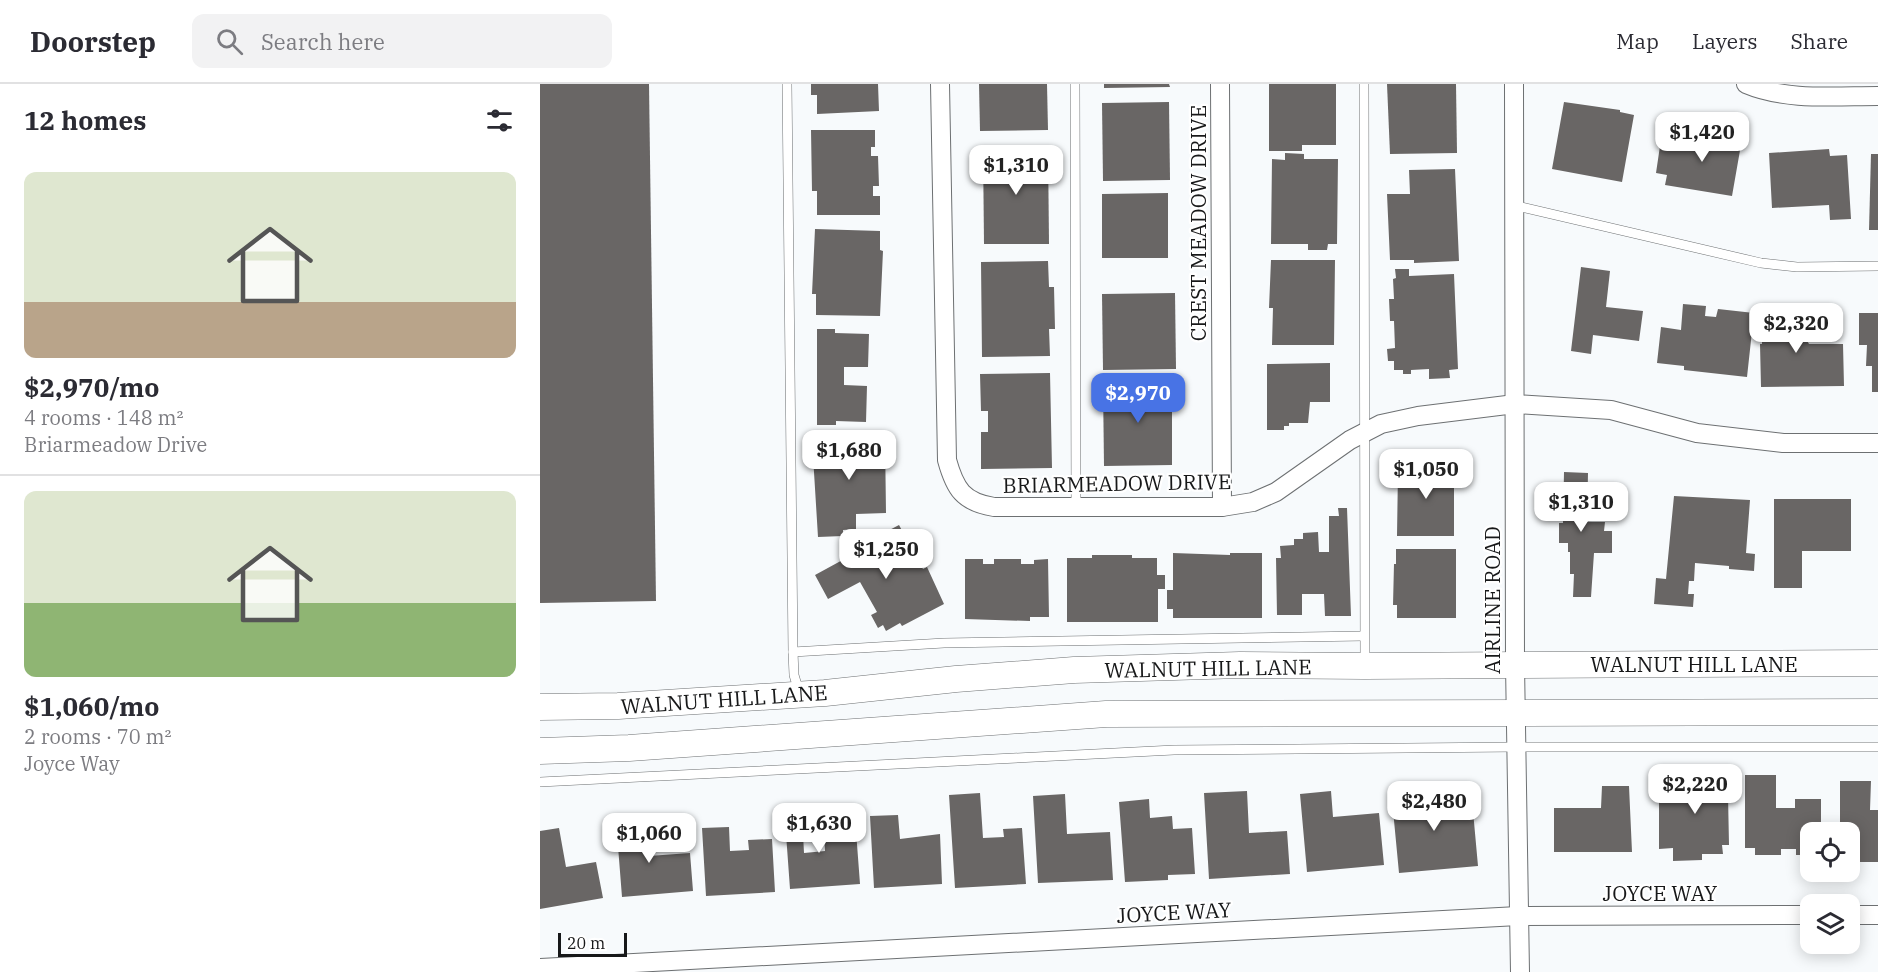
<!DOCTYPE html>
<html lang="en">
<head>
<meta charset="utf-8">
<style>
  body { margin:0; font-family:"IBM Plex Serif",serif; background:#f2f2f3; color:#2b2b33; height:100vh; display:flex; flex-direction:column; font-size:22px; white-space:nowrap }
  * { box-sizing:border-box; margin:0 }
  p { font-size:20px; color:#7c7c81 }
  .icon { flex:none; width:33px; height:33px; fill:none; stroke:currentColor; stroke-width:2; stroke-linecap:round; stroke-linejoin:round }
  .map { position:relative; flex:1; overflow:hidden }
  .details { display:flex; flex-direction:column; background:#fff; width:540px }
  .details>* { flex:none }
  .tools { position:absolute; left:1260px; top:738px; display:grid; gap:12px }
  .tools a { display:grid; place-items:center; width:60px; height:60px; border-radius:12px; background:#fff; box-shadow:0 3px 15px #0003; font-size:30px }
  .scale { position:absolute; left:18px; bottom:15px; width:69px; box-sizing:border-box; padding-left:6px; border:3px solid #171819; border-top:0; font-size:16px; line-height:21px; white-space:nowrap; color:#171819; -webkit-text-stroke:4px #fff; paint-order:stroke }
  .price { position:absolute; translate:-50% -51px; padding:0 14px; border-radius:12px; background:#fff; color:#222; font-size:20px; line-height:39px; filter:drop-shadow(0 2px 3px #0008) }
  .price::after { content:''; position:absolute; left:50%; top:36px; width:18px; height:14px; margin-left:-9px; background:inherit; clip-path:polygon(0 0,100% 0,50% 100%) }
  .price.active { background:#4873e5; color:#fff }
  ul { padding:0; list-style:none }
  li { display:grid; align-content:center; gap:12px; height:318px; padding:0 24px }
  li+li { border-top:2px solid #e1e1e2 }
  li span { display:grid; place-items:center; height:186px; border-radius:12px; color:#555 }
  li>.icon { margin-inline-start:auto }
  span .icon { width:108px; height:108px; fill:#fffc; stroke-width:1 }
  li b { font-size:26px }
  h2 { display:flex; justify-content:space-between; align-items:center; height:72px; padding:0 24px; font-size:26px }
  header { display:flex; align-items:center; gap:36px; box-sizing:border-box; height:84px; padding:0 30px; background:#fff; border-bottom:2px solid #e1e1e2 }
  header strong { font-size:28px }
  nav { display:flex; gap:33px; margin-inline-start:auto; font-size:21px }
  .search { width:420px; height:54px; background:#f2f2f3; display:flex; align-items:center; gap:15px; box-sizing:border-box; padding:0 21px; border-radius:12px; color:#7c7c81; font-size:22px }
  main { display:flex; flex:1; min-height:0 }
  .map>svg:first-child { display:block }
  .building { fill:#696665 }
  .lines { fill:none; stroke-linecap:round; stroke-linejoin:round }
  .lane-casing { stroke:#6d7072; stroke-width:10 }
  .street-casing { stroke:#6d7072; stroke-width:20 }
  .secondary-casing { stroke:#6d7072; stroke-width:27 }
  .lane { stroke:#fff; stroke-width:9 }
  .street { stroke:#fff; stroke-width:18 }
  .secondary { stroke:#fff; stroke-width:26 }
  .labels { text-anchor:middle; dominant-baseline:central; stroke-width:4.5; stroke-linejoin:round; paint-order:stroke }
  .street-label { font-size:21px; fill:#171819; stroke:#fff }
</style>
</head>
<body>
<header>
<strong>Doorstep</strong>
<div class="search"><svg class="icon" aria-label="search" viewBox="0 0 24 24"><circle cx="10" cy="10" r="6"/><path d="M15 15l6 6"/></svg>Search here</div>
<nav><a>Map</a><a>Layers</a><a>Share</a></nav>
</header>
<main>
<section class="details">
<h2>12 homes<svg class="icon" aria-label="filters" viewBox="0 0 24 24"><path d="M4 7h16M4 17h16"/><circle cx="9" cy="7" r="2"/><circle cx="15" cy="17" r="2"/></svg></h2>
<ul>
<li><span style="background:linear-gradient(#dfe7d0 70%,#b9a48a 0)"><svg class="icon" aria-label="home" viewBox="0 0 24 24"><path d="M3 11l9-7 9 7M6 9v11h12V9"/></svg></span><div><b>$2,970/mo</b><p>4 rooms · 148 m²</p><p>Briarmeadow Drive</p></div></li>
<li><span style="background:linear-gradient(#dfe7d0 60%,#8fb573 0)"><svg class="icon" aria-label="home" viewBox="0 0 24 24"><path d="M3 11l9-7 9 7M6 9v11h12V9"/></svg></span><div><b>$1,060/mo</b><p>2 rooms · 70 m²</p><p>Joyce Way</p></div></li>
</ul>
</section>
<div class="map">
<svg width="1338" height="888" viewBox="0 0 1338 888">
  <rect width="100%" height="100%" fill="#f7fafc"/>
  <g class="building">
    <polygon points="0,0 109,0 116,517 0,519"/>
    <polygon points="271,0 338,0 339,27 277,30 277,11 271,11"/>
    <polygon points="439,0 507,0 508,46 440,47"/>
    <polygon points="564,0 629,0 630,3 564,4"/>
    <polygon points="729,0 796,0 796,61 762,61 762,67 729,67"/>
    <polygon points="847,0 916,0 917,69 850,70"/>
    <polygon points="629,18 630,96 563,97 562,19"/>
    <polygon points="1024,18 1080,26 1080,28 1094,31 1082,98 1012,85"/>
    <polygon points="271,46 335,46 335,63 331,63 331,72 338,72 339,102 333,102 333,112 340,112 340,131 277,131 277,107 272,107"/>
    <polygon points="1154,47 1202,55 1192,112 1125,101 1127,91 1116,89 1120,62 1135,64 1137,55 1153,58"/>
    <polygon points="443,63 508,63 509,160 444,160"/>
    <polygon points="1289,65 1290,72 1307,71 1311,135 1290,136 1289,121 1232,124 1229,69"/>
    <polygon points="745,69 764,70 764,75 798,75 797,160 788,160 787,166 768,166 768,160 731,160 732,75 745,76"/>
    <polygon points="1331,70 1338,70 1338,146 1329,146"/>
    <polygon points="915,85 919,177 874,179 874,176 850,176 847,110 870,110 869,86"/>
    <polygon points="628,109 628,174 562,174 562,110"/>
    <polygon points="275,145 340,147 340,166 343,167 340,232 276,231 276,210 272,210"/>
    <polygon points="731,176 795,176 794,261 732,261 733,224 729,224"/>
    <polygon points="508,177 509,203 514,203 515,245 509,245 510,272 442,273 441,178"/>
    <polygon points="1041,183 1070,187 1066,223 1103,227 1099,257 1053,251 1051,270 1031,267"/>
    <polygon points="855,185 869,185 869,192 914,190 918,285 909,286 910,294 889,295 889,285 871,286 871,290 863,290 863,286 854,286 854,277 848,277 847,265 855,264 854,237 850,237 849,215 854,215 853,195 856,194"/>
    <polygon points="635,209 636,285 563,286 562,210"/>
    <polygon points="1143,220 1166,222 1165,232 1176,233 1178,225 1214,229 1207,293 1144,286 1144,282 1117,279 1121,243 1141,246"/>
    <polygon points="1225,222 1257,222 1257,247 1264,252 1269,260 1303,260 1304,302 1221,303 1220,260 1222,260 1222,244 1225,244"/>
    <polygon points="1319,229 1338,229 1338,308 1332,308 1332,282 1326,282 1327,261 1319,261"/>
    <polygon points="277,245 295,245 295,249 329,250 328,283 304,283 304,301 327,302 326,338 296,337 296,341 277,341"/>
    <polygon points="790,279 790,318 770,318 768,339 749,339 749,342 744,342 744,346 727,346 727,280"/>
    <polygon points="510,289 512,384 441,385 441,348 448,348 448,327 441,327 440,290"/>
    <polygon points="632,299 632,381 564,382 563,300"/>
    <polygon points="333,347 333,354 345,354 346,429 316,430 316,445 303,446 303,452 278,453 273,372 277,372 277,355 314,354 314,348"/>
    <polygon points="895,377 914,377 914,452 857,452 858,387 863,382 895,381"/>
    <polygon points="1024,388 1048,389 1047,438 1065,438 1064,447 1072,447 1072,469 1054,469 1051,513 1033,513 1034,490 1030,490 1030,468 1028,468 1028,459 1019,459 1019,439 1023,439"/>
    <polygon points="1134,412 1210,416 1206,469 1215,470 1214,487 1189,485 1189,482 1155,479 1154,497 1149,497 1148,510 1154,510 1153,523 1114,520 1116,494 1126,495"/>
    <polygon points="1234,415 1311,415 1311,467 1262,467 1262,504 1234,504"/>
    <polygon points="798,424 807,424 811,532 785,532 784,510 762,510 762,531 737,531 736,474 741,474 740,462 754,461 754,455 763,455 763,449 778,448 779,468 789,468 789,432 799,432"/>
    <polygon points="359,441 383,485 387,483 404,520 362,542 360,539 346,547 343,541 338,544 331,531 337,528 320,498 288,515 275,491 319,467 317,463"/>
    <polygon points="856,465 916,465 916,534 857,534 857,521 853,521 854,480 856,480"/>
    <polygon points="633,469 690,471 690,469 722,469 722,534 633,534 633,525 627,525 627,506 633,506"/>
    <polygon points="552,471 592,471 592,474 617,474 617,491 625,491 625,505 618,505 618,538 527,538 527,474 552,474"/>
    <polygon points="425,475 443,475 443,480 454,480 454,475 481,475 481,480 494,480 494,476 508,475 509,533 490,533 490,537 425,535"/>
    <polygon points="1184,685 1185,711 1188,711 1189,761 1182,761 1183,770 1162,770 1162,776 1133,777 1133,764 1119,765 1119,712 1131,712 1130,708 1137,708 1137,686"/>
    <polygon points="1205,691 1236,691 1236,724 1255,724 1255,715 1281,715 1281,748 1270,748 1270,771 1256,771 1256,765 1241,765 1241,771 1215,771 1215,764 1205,764"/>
    <polygon points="1300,697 1331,697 1330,726 1338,726 1338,778 1310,778 1310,748 1300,748"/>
    <polygon points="877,702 879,729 905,727 903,707 931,705 938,782 859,789 851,705"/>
    <polygon points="1062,702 1089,702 1092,768 1014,768 1014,724 1061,724"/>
    <polygon points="707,707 709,749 747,747 750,790 669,795 664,709"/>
    <polygon points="791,707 793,733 839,729 844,781 767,788 760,710"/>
    <polygon points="440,709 443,754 464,753 463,745 482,744 486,800 415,804 409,711"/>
    <polygon points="525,710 527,750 570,748 573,796 498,799 493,712"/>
    <polygon points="609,715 610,734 632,732 633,745 652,744 655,790 628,791 628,796 585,798 579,718"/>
    <polygon points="269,720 271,749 263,750 264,769 285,767 284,749 316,747 320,800 250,805 244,722"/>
    <polygon points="358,731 360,755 400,750 402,800 334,804 330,732"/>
    <polygon points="106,734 109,772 150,769 153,807 82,813 76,737"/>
    <polygon points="189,743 190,767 209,766 208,756 232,755 235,808 166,812 162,744"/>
    <polygon points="19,744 26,783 56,778 63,814 0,825 0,747"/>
  </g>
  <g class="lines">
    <defs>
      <g id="lane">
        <polyline points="247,0 253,568 254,591 259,608"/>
        <polyline points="535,0 536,423"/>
        <polyline points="824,0 825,580"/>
        <polyline points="973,121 1221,179 1257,183 1338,182"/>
        <polyline points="253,568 404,559 824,552"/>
        <polyline points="0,698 634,666 976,663 1338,663"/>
      </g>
      <g id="street">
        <path d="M400 0 407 376C415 405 423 418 454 423H682L713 418 736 408 810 356 841 340 878 332 975 320 1071 326 1157 349 1243 359H1338"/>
        <polyline points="680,0 682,423"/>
        <polyline points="974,0 975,581 980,888"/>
        <path d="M1206 0C1246 17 1295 12 1338 12"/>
        <polyline points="1310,831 1338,831"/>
        <polyline points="0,884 978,832 1270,831"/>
      </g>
      <g id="secondary">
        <polyline points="0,623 78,622 285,609 416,595 534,586 700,581 825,582 1338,579"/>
        <polyline points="0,667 89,664 566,630 1338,628"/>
      </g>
    </defs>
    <use href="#lane" class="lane-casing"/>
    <use href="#street" class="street-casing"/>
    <use href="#secondary" class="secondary-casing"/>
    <use href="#lane" class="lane"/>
    <use href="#street" class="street"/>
    <use href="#secondary" class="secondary"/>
  </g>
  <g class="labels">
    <g class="street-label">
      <text transform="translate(658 139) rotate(-90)">CREST MEADOW DRIVE</text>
      <text transform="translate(577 399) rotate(-1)">BRIARMEADOW DRIVE</text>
      <text transform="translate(952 516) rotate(-90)">AIRLINE ROAD</text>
      <text x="1154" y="580">WALNUT HILL LANE</text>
      <text transform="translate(668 584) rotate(-1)">WALNUT HILL LANE</text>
      <text transform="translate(184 615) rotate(-4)">WALNUT HILL LANE</text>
      <text x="1120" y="809">JOYCE WAY</text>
      <text transform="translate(634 828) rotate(-3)">JOYCE WAY</text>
    </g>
  </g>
</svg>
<div class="tools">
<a><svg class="icon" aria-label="locate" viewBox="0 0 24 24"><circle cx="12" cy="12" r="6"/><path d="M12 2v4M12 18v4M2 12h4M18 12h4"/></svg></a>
<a><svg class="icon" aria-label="layers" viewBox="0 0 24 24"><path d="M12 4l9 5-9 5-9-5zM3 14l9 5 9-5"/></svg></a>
</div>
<div class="scale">20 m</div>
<b class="price" style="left:1162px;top:79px">$1,420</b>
<b class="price" style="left:476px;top:112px">$1,310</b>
<b class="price" style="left:1256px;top:270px">$2,320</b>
<b class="price active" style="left:598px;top:340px">$2,970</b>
<b class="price" style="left:309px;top:397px">$1,680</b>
<b class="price" style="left:886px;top:416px">$1,050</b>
<b class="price" style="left:1041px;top:449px">$1,310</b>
<b class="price" style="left:346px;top:496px">$1,250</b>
<b class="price" style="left:1155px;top:731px">$2,220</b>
<b class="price" style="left:894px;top:748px">$2,480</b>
<b class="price" style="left:279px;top:770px">$1,630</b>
<b class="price" style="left:109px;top:780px">$1,060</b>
</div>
</main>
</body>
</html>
